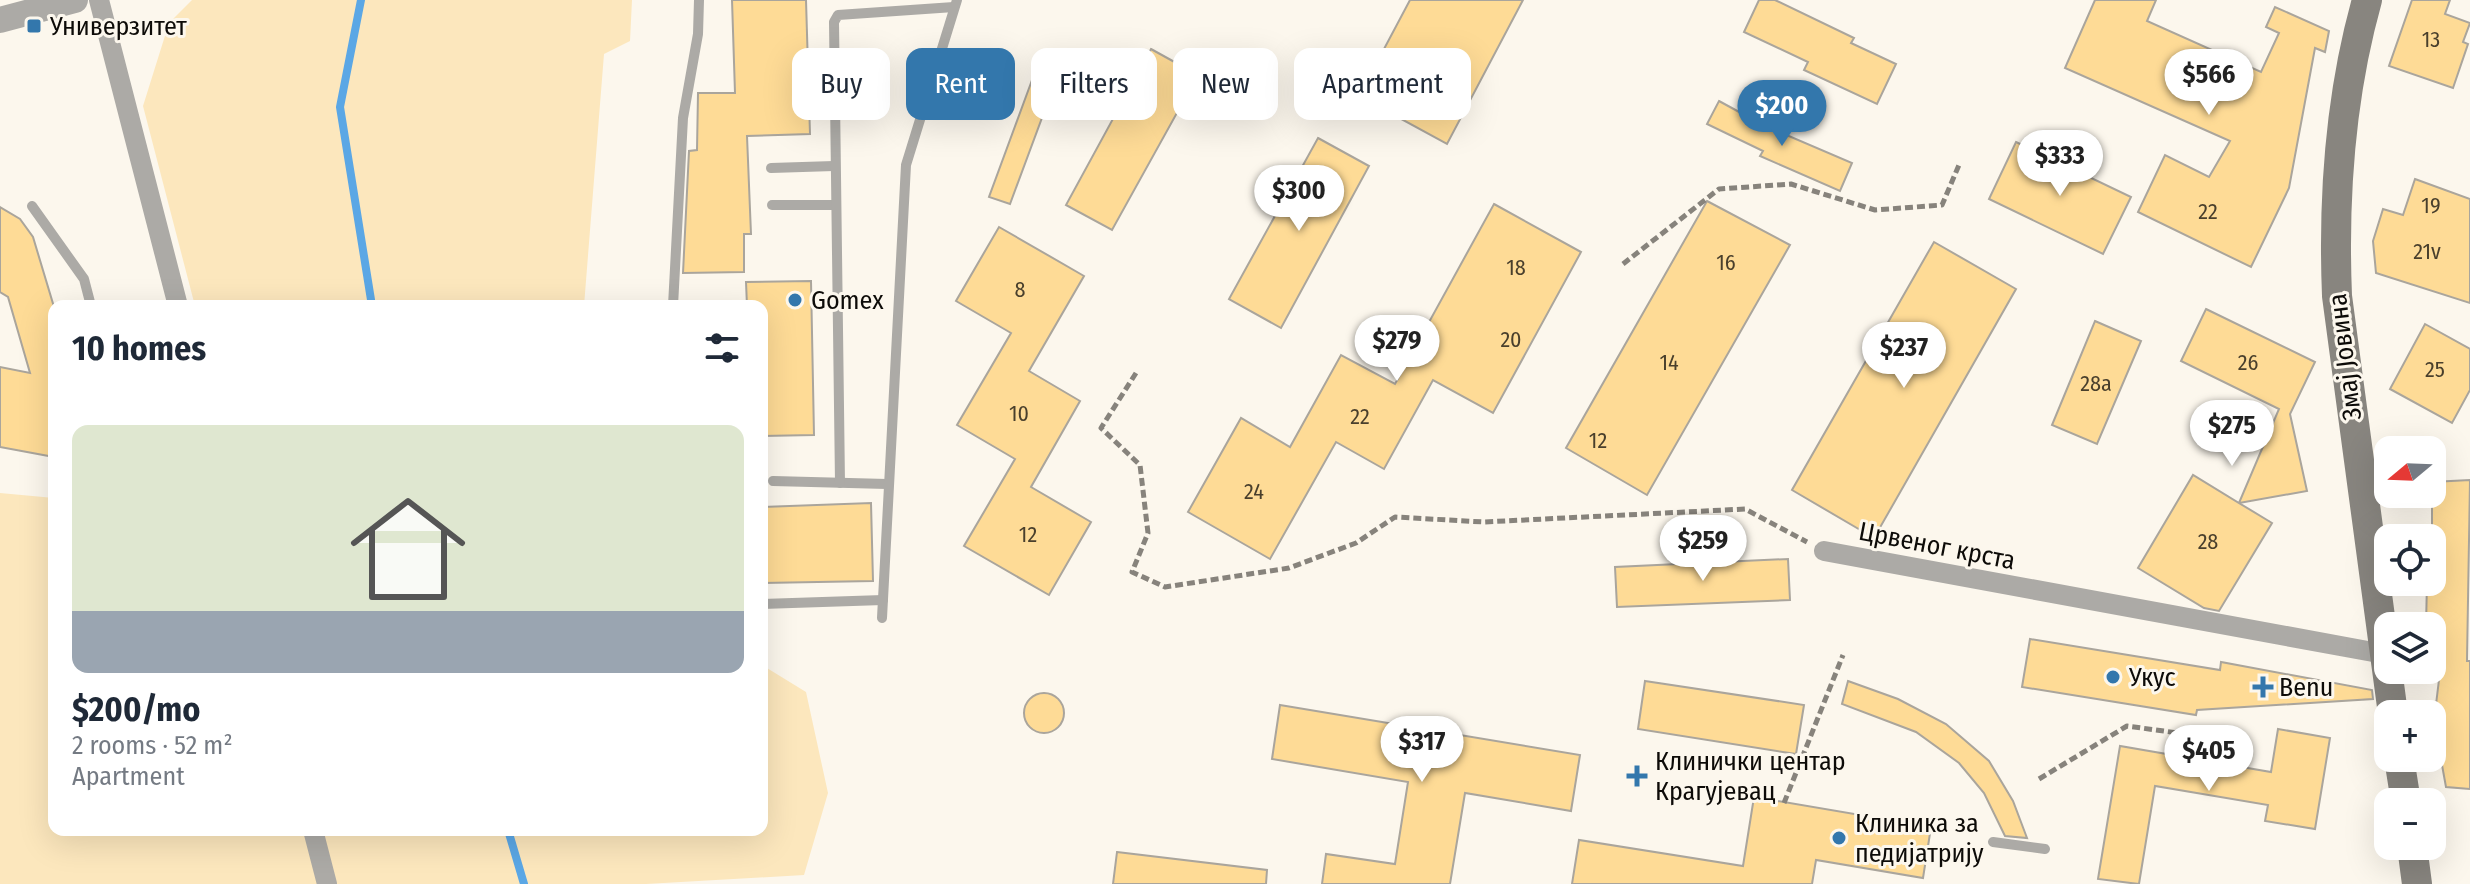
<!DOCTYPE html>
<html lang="en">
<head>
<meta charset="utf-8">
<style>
  body { margin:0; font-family:"Fira Sans Condensed",sans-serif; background:#f6f6f7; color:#1f2937; height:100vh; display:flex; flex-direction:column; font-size:30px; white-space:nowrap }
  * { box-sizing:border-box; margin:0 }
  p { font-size:26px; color:#747a83 }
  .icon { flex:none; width:44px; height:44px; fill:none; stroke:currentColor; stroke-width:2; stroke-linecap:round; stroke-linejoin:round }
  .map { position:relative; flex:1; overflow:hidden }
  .panel { position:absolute; left:48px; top:300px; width:720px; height:536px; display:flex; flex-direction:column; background:#fff; border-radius:16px; box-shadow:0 8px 32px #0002 }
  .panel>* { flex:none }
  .guide { position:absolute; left:792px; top:48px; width:760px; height:72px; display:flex; gap:16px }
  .needle { width:52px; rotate:251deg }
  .tools { position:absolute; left:2374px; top:436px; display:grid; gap:16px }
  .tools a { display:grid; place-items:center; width:72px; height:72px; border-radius:16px; background:#fff; box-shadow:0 8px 32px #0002; font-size:40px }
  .price { position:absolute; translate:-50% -68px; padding:0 18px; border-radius:28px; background:#fff; color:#222; font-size:26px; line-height:52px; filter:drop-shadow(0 2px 4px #0008) }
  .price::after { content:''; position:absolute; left:50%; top:48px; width:24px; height:18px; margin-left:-12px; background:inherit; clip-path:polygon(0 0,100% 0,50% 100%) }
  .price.on { background:#3377ac; color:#fff }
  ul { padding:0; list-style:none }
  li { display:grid; align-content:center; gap:16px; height:424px; padding:0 24px }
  li span { display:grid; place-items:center; height:248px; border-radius:16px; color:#555 }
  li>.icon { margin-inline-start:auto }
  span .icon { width:144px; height:144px; fill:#fffc; stroke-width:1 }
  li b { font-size:34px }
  h2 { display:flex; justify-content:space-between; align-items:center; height:96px; padding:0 24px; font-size:34px }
  .chip { padding:0 28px; border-radius:16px; background:#fff; box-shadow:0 8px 32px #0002; font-size:28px; line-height:72px }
  .chip.on { background:#3377ac; color:#fff }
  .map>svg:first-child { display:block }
  .green { fill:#fce7bd }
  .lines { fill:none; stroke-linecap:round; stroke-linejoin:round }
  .stream { stroke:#5ba7e5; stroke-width:8 }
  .building { fill:#fedb96; stroke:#aaa59c; stroke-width:2 }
  .path { stroke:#87837c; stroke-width:5; stroke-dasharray:8 4; stroke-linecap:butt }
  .service { stroke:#acaaa6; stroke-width:10 }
  .minor { stroke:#acaaa6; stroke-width:20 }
  .tertiary { stroke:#acaaa6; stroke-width:26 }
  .secondary { stroke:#88857f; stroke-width:30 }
  .poi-dot { fill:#3377ac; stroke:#fcf7ed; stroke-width:3 }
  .labels { text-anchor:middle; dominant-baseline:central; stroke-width:6; stroke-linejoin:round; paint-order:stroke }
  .number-label { font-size:22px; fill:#493f2c }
  .poi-label { font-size:26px; fill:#0d0b08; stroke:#fcf7ed; text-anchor:start }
  .street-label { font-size:26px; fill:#0d0b08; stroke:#fcf7ed }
</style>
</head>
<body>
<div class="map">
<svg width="2470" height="884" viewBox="0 0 2470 884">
  <rect width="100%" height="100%" fill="#fcf7ed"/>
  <g class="green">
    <polygon points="192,0 632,0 630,41 604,54 584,306 195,306 143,106 169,23"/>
    <polygon points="0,493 54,498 54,830 762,830 762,665 806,692 828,793 804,875 646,884 0,884"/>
  </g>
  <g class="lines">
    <g class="stream">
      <polyline points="361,0 340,107 372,306"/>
      <polyline points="508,830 524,884"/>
    </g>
  </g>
  <g class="building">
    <polygon points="732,0 806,0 810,134 747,136 751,234 744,234 744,272 683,273 689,151 697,150 698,93 735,93"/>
    <polygon points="1410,0 1523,0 1447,144 1359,96"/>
    <polygon points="1759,0 1775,0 1854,38 1851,43 1896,64 1877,104 1804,70 1808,62 1744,32"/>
    <polygon points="2095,0 2156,0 2147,21 2261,72 2279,33 2266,27 2275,7 2329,31 2325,52 2315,48 2289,188 2251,267 2138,212 2165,155 2209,177 2230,141 2065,68"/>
    <polygon points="2412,0 2450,0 2445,14 2470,23 2463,42 2468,44 2453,88 2389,66"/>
    <polygon points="1151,49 1198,75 1112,230 1066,205"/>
    <polygon points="1035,72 1056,80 1010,204 989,197"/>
    <polygon points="1719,101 1763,125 1852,163 1840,191 1760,156 1763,151 1707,124"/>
    <polygon points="1318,138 1369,166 1281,328 1229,299"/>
    <polygon points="2016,142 2131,197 2103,254 1989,199"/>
    <polygon points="2415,179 2470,199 2470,303 2376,273 2373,241 2383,209 2403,215"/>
    <polygon points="1707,201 1790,245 1647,495 1566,448"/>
    <polygon points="1494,204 1581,252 1493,413 1433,380 1384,469 1336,442 1270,559 1188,512 1241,418 1290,447 1341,355 1395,384"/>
    <polygon points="0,207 20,219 33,237 54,307 54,457 0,447 0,367 30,373 8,297 0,292"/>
    <polygon points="999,227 1084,276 1029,371 1080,401 1031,487 1091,522 1049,595 964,546 1015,459 957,425 1011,333 956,301"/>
    <polygon points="1934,242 2016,289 1874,538 1792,490"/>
    <polygon points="811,281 814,435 762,436 762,306 747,306 746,282"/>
    <polygon points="2206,309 2315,362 2290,414 2307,491 2239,503 2272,523 2219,611 2204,608 2138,568 2193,475 2239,503 2279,409 2181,361"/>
    <polygon points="2095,321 2141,341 2097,444 2052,425"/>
    <polygon points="2425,324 2470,349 2470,390 2452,423 2390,389"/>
    <polygon points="2470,480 2467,661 2470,661 2470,789 2446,787 2434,721 2442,655 2432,655 2432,626 2426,626 2427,582 2432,582 2432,482"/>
    <polygon points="871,503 873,581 762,583 762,507"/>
    <polygon points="1788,559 1790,600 1617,607 1615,567"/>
    <polygon points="2030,639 2220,670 2221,662 2372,690 2373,699 2197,710 2196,715 2022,687"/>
    <polygon points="1645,681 1804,705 1796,754 1638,729"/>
    <polygon points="1848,681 1898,699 1946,724 1989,761 2013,801 2027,838 2005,836 1984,793 1959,763 1916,732 1842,704"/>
    <circle cx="1044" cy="713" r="20"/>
    <polygon points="1280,705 1580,755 1571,811 1465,793 1450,884 1322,884 1326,854 1395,864 1408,782 1272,759"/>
    <polygon points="2278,729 2330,738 2315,829 2265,821 2268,805 2155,786 2139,884 2098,879 2120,746 2271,772"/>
    <polygon points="1754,797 1931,827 1923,878 1816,860 1812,884 1572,884 1579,840 1743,866"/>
    <polygon points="1117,852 1267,870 1266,884 1113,884"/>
  </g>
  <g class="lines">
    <g class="path">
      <polyline points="1623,264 1719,189 1791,184 1875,210 1942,205 1959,165"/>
      <polyline points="1136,373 1101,428 1140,465 1148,533 1132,572 1165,587 1289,568 1356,543 1395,517 1484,522 1745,509 1807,542"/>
      <polyline points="2039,779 2127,726 2214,738"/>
      <polyline points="1784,803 1843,655"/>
    </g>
    <g class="service">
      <polyline points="771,168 834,166"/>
      <polyline points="772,205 835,205"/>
      <polyline points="32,206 84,279 91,306"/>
      <polyline points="673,306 683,118 698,34 699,0"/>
      <polyline points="773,481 887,484"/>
      <polyline points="840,483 834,22 838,15 954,7"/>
      <polyline points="762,604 883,600"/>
      <polyline points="882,618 906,165 957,0"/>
      <polyline points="1993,842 2045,849"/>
    </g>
    <g class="minor">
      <polyline points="99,0 178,306"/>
      <polyline points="1824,551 2384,654"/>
      <polyline points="313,830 327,884"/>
    </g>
    <polyline class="tertiary" points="0,20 75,0"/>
    <g class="secondary">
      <path d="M2367 0C2340 96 2333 196 2337 296L2393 714"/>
      <polyline points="2399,758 2406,802"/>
      <polyline points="2412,846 2417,884"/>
    </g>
  </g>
  <g class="poi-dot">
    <rect x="26" y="18" width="16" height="16" rx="4"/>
    <circle cx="795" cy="300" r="8"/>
    <circle cx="2113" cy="677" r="8"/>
    <path d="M2259 675h8v8h8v8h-8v8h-8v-8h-8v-8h8z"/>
    <path d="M1633 764h8v8h8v8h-8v8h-8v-8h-8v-8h8z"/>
    <circle cx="1839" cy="838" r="8"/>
  </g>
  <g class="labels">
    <g class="number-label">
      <text x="2431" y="39">13</text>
      <text x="2431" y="205">19</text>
      <text x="2208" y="211">22</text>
      <text x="2427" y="251">21v</text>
      <text x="1726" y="262">16</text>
      <text x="1516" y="267">18</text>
      <text x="1020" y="289">8</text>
      <text x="1511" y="339">20</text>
      <text x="1669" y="362">14</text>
      <text x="2248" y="362">26</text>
      <text x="2435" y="369">25</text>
      <text x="2096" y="383">28a</text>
      <text x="1019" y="413">10</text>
      <text x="1360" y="416">22</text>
      <text x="1598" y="440">12</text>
      <text x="1254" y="491">24</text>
      <text x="1028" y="534">12</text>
      <text x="2208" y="541">28</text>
    </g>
    <g class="poi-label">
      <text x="50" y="26">Универзитет</text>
      <text x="811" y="300">Gomex</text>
      <text x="2129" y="677">Укус</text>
      <text x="2279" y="687">Benu</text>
      <text x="1655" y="761">Клинички центар<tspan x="1655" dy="30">Крагујевац</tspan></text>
      <text x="1855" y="823">Клиника за<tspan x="1855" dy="30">педијатрију</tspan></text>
    </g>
    <g class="street-label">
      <text transform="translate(2345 357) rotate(-97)">Змај Јовина</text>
      <text transform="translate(1937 546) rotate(11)">Црвеног крста</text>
    </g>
  </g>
</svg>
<div class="tools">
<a><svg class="needle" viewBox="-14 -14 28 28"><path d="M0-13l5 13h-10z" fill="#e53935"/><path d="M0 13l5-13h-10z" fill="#747a83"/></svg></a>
<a><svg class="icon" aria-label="locate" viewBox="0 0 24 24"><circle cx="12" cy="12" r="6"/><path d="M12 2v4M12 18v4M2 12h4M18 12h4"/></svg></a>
<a><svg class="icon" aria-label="layers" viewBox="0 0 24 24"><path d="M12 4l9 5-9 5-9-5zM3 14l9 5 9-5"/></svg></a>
<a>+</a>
<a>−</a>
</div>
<b class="price" style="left:2209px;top:117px">$566</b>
<b class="price on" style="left:1782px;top:148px">$200</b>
<b class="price" style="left:2060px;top:198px">$333</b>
<b class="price" style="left:1299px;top:233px">$300</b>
<b class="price" style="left:1397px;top:383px">$279</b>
<b class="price" style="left:1904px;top:390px">$237</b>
<b class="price" style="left:2232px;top:468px">$275</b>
<b class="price" style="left:1703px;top:583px">$259</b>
<b class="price" style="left:1422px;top:784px">$317</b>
<b class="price" style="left:2209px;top:793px">$405</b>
<div class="guide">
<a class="chip">Buy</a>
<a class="chip on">Rent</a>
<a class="chip">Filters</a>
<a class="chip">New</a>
<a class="chip">Apartment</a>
</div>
<section class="panel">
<h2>10 homes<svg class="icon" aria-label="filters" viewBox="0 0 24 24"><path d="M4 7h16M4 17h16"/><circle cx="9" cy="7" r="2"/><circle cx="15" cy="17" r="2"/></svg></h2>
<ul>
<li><span style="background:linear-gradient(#dfe7d0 75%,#9aa5b1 0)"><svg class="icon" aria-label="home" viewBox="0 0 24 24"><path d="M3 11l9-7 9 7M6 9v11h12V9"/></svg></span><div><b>$200/mo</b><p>2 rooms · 52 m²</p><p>Apartment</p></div></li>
</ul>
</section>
</div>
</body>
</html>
